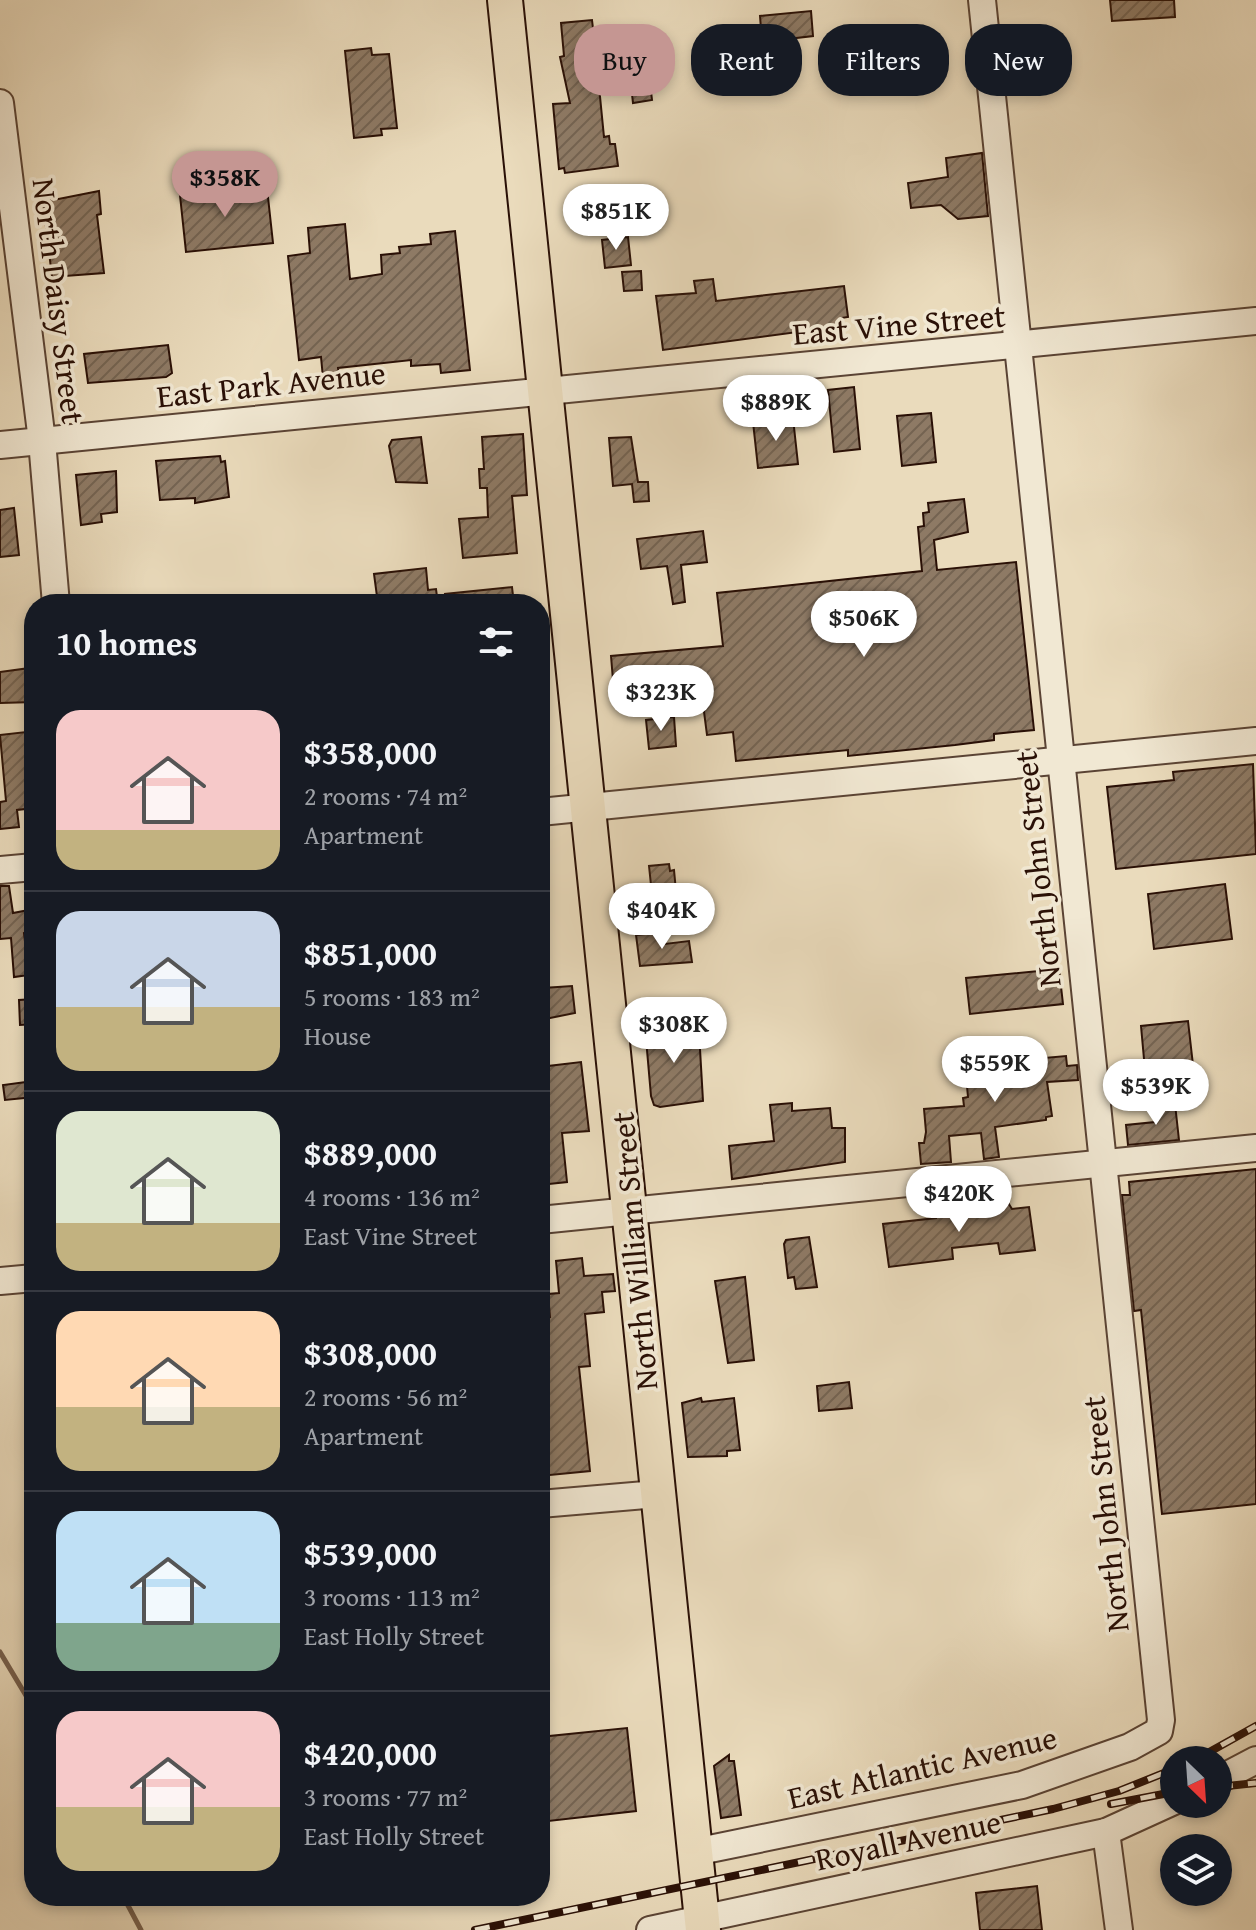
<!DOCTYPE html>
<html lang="en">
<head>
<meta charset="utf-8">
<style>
  body { margin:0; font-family:"Gentium Book Plus",serif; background:#20242c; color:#f1f3f6; height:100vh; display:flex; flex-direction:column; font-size:30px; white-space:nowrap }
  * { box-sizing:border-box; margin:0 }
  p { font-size:26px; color:#9ea1a6 }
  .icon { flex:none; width:44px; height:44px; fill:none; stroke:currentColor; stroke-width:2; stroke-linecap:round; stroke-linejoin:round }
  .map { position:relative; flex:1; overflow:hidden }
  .drawer { position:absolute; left:24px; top:594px; width:526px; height:1312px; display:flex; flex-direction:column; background:#171b24; border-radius:32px; box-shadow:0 4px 12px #0003 }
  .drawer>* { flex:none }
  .top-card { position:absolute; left:574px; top:24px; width:562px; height:72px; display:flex; gap:16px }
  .needle { width:52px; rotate:155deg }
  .fabs { position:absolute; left:1160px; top:1746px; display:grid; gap:16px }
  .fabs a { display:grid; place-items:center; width:72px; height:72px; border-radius:50%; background:#171b24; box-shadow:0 4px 12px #0003; font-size:40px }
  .price { position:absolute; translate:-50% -68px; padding:0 18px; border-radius:28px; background:#fff; color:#222; font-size:26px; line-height:52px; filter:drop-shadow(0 2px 4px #0008) }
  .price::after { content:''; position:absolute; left:50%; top:48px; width:24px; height:18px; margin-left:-12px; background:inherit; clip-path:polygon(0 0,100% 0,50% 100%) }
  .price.on { background:#c59692; color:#111 }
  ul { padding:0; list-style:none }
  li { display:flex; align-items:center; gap:24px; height:200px; padding:0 32px }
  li+li { border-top:2px solid #363941 }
  li span { display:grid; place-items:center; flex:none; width:224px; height:160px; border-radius:24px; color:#555 }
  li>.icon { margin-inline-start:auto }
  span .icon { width:96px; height:96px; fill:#fffc; stroke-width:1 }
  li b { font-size:34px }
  h2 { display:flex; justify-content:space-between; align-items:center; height:96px; padding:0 32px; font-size:34px }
  .tag { padding:0 28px; border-radius:32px; background:#171b24; box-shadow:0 4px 12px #0003; font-size:28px; line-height:72px }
  .tag.on { background:#c59692; color:#111 }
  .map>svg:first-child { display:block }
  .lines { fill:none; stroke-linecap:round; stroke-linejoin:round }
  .stream { stroke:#76604e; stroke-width:5 }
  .building { fill:url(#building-hatch); stroke:#2a1006; stroke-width:2 }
  .minor-casing { stroke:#5a4334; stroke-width:30 }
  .major-casing { stroke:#2a1006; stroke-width:38 }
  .minor { stroke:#f1e8d3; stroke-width:26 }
  .major { stroke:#eadbbc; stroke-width:34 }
  .rail-casing { stroke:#2a1006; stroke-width:8 }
  .rail { stroke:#f1e8d3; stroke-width:5; stroke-dasharray:15; stroke-linecap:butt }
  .labels { text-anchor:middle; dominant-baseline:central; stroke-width:7; stroke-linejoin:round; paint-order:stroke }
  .street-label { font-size:32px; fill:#2a1006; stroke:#f1e8d3 }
</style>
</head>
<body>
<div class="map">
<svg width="1256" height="1930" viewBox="0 0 1256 1930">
  <defs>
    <pattern id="building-hatch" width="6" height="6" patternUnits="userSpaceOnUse" patternTransform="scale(2)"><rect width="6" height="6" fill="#8e7a65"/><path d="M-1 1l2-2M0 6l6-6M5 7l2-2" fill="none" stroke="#746351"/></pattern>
  </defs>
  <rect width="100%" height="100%" fill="#eadbbc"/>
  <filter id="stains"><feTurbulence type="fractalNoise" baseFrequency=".0025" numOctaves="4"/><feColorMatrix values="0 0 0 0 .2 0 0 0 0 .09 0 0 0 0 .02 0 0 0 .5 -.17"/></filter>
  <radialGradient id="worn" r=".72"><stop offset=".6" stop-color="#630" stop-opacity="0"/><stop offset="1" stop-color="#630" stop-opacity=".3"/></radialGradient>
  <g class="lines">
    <g class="stream">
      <polyline points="0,1652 34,1709"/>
      <polyline points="123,1896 141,1930"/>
    </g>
  </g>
  <g class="building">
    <polygon points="1110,0 1174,0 1175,17 1112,21"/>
    <polygon points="811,11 813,36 762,42 760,16"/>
    <polygon points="592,20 596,54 602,54 603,65 597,66 604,137 609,136 610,144 615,144 618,166 565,173 564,168 559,169 553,104 570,103 560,57 564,56 561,23"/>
    <polygon points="371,48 372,55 389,54 397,128 381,129 382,135 354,138 345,51"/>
    <polygon points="650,83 652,100 633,103 631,85"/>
    <polygon points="982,153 988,216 958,219 941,205 911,208 908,183 948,177 946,158"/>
    <polygon points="196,184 198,195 267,188 273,243 186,252 179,186"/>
    <polygon points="99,191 101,214 97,215 104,273 52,277 43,202"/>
    <polygon points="345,224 350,279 382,274 381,255 400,253 399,247 431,244 430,234 455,231 470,370 441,373 440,364 411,366 411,360 338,368 339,376 323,378 321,357 299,360 288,256 310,253 308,228"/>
    <polygon points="628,237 631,265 605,268 602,240"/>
    <polygon points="641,271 642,290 624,291 622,272"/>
    <polygon points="713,279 716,301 844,286 848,317 841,318 843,330 828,333 827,328 663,350 656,296 696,293 694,281"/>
    <polygon points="168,345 172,373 166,377 88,383 84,354"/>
    <polygon points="854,387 860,449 834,452 828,390"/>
    <polygon points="931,413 936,462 902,466 897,416"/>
    <polygon points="793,418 798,464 758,468 753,422"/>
    <polygon points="523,434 527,495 512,496 517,553 463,558 459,519 488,517 487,488 480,488 479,469 484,469 482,437"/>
    <polygon points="421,437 427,483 396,482 389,446 392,440"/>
    <polygon points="631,437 638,482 648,482 649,501 634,502 632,484 613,486 609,438"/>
    <polygon points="220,456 221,462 225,461 229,497 195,503 195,498 160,500 156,461"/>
    <polygon points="116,471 117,512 101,514 102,522 81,525 76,475"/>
    <polygon points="964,499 968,532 934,540 937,570 1016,562 1034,730 994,734 994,740 955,745 848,756 848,750 736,761 733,732 707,735 699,673 613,680 611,656 723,646 717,593 922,571 918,527 924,526 923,513 929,512 928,503"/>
    <polygon points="14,508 19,555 0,557 0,510"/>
    <polygon points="703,531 707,562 681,565 685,602 673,604 667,566 641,569 637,539"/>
    <polygon points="426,568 428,590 436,589 438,604 378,604 374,574"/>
    <polygon points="512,587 514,604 446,604 445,594"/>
    <polygon points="30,668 34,702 0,703 0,672"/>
    <polygon points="674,717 676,746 649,749 646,720"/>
    <polygon points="26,732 34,808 17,810 19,827 0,829 0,802 6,801 0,735"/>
    <polygon points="1253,764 1256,854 1116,869 1107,787 1174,780 1173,772"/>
    <polygon points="669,864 670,871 674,870 677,902 653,904 649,866"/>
    <polygon points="1225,884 1232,939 1154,949 1148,894"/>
    <polygon points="0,886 9,886 13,913 34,909 34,931 24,933 29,975 14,977 11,938 0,939"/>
    <polygon points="663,932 665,944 689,941 692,962 640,966 636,935"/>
    <polygon points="1059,969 1063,1004 970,1014 966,978"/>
    <polygon points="572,986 575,1013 540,1020 543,988"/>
    <polygon points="34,999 34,1024 20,1025 19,1000"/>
    <polygon points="1188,1021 1193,1065 1145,1070 1141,1026"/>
    <polygon points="677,1023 678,1029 684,1028 685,1034 699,1032 703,1101 660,1107 654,1105 651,1096 645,1027"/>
    <polygon points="1066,1056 1067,1066 1077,1065 1078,1080 1047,1082 1052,1116 1046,1117 1046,1120 995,1127 999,1157 984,1159 981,1133 949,1136 951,1162 921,1164 919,1143 924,1143 926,1132 924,1109 964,1106 963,1098 968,1097 965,1065"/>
    <polygon points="581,1062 589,1131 562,1133 567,1182 540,1185 540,1067"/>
    <polygon points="34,1081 34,1097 5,1100 3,1085"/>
    <polygon points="792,1103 792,1111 830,1108 832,1128 845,1128 845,1162 732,1179 729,1146 774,1141 770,1105"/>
    <polygon points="1175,1104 1179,1140 1128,1145 1126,1125 1155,1122 1153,1106"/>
    <polygon points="1256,1169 1256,1504 1162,1514 1141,1310 1134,1311 1122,1195 1130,1195 1129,1182"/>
    <polygon points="1007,1201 1012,1209 1029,1207 1035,1250 1000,1254 998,1243 952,1248 953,1259 889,1267 883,1224 936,1218 936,1214 993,1206 993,1203"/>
    <polygon points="809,1237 817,1287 796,1289 794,1277 788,1278 784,1244 786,1240"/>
    <polygon points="582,1258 584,1276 613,1274 615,1291 602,1292 604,1312 585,1314 590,1366 579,1367 590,1471 540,1476 540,1318 550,1317 548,1294 559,1293 556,1261"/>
    <polygon points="745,1277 754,1360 728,1363 715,1281"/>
    <polygon points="849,1382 852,1408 819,1411 817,1386"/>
    <polygon points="701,1398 702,1402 734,1398 740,1450 727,1451 727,1456 688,1457 682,1403"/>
    <polygon points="627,1728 636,1811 540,1822 540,1737"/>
    <polygon points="729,1755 729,1761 734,1761 741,1815 721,1818 714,1766"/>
    <polygon points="1037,1886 1042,1930 980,1930 976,1893"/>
  </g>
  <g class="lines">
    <defs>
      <g id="minor">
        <polyline points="0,103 42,441 56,604"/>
        <polyline points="0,445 1256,321"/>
        <polyline points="540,812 1256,741"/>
        <polyline points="0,870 34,867"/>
        <polyline points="540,1220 1256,1148"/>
        <polyline points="0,1281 34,1278"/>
        <polyline points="540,1504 657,1494"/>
        <polyline points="1218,1780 1256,1760"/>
        <polyline points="1106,1832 1119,1930"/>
        <polyline points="695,1852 1022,1785 1130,1747 1159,1731 1161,1720 982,0"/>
        <polyline points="650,1930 1106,1832 1174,1801"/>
      </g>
      <polyline id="major" points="505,0 703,1930"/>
    </defs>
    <use href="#minor" class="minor-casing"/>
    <use href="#major" class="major-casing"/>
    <use href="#minor" class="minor"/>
    <use href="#major" class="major"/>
    <defs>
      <g id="rail">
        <polyline points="1195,1760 1256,1726"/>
        <polyline points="1218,1787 1256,1783"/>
        <polyline points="1111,1804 1174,1792"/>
        <polyline points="475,1930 1053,1809 1119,1791 1174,1769"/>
      </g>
    </defs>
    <use href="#rail" class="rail-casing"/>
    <use href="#rail" class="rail"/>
  </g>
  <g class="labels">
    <g class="street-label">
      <text transform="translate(59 301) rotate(83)">North Daisy Street</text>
      <text transform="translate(899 324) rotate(-5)">East Vine Street</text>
      <text transform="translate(271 384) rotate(-6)">East Park Avenue</text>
      <text transform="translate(1037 869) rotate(-96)">North John Street</text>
      <text transform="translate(634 1251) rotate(-95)">North William Street</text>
      <text transform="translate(1105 1514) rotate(-96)">North John Street</text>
      <text transform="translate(922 1767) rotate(-13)">East Atlantic Avenue</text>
      <text transform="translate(908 1840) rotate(-12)">Royall Avenue</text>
    </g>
  </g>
  <rect width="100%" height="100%" filter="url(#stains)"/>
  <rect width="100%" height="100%" fill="url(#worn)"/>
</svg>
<div class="fabs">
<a><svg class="needle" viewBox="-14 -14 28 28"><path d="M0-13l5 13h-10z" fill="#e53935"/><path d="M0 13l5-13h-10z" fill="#9ea1a6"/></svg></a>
<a><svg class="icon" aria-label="layers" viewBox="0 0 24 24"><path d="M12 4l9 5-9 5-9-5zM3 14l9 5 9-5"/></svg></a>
</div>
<b class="price on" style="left:225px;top:219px">$358K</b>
<b class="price" style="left:616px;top:252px">$851K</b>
<b class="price" style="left:776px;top:443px">$889K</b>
<b class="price" style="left:864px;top:659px">$506K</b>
<b class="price" style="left:661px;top:733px">$323K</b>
<b class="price" style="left:662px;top:951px">$404K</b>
<b class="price" style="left:674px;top:1065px">$308K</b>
<b class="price" style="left:995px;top:1104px">$559K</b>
<b class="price" style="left:1156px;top:1127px">$539K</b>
<b class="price" style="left:959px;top:1234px">$420K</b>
<div class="top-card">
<a class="tag on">Buy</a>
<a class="tag">Rent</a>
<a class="tag">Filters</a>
<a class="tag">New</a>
</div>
<section class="drawer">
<h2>10 homes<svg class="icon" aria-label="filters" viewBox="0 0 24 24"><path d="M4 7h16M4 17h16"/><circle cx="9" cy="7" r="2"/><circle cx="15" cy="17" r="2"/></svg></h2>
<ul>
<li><span style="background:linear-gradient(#f6c9c9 75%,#c2b280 0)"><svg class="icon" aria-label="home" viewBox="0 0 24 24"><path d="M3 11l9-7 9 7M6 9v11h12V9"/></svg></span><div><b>$358,000</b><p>2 rooms · 74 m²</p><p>Apartment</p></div></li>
<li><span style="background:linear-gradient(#c9d6e8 60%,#c2b280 0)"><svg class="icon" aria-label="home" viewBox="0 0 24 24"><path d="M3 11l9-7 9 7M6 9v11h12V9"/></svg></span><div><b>$851,000</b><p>5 rooms · 183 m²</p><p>House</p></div></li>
<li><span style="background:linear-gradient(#dfe7d0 70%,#c2b280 0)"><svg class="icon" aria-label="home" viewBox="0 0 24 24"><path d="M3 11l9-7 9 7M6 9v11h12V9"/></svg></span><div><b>$889,000</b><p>4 rooms · 136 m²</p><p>East Vine Street</p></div></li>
<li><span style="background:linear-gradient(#ffd9b3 60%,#c2b280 0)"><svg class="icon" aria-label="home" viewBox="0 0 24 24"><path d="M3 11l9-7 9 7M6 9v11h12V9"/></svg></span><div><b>$308,000</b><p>2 rooms · 56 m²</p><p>Apartment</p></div></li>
<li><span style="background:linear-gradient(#bfe0f5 70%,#7fa58c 0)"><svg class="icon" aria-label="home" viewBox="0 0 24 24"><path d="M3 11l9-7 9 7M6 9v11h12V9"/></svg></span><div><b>$539,000</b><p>3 rooms · 113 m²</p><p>East Holly Street</p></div></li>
<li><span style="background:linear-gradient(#f6c9c9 60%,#c2b280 0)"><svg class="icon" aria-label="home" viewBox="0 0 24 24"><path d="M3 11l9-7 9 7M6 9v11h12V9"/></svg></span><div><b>$420,000</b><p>3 rooms · 77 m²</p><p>East Holly Street</p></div></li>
</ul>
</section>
</div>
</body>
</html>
